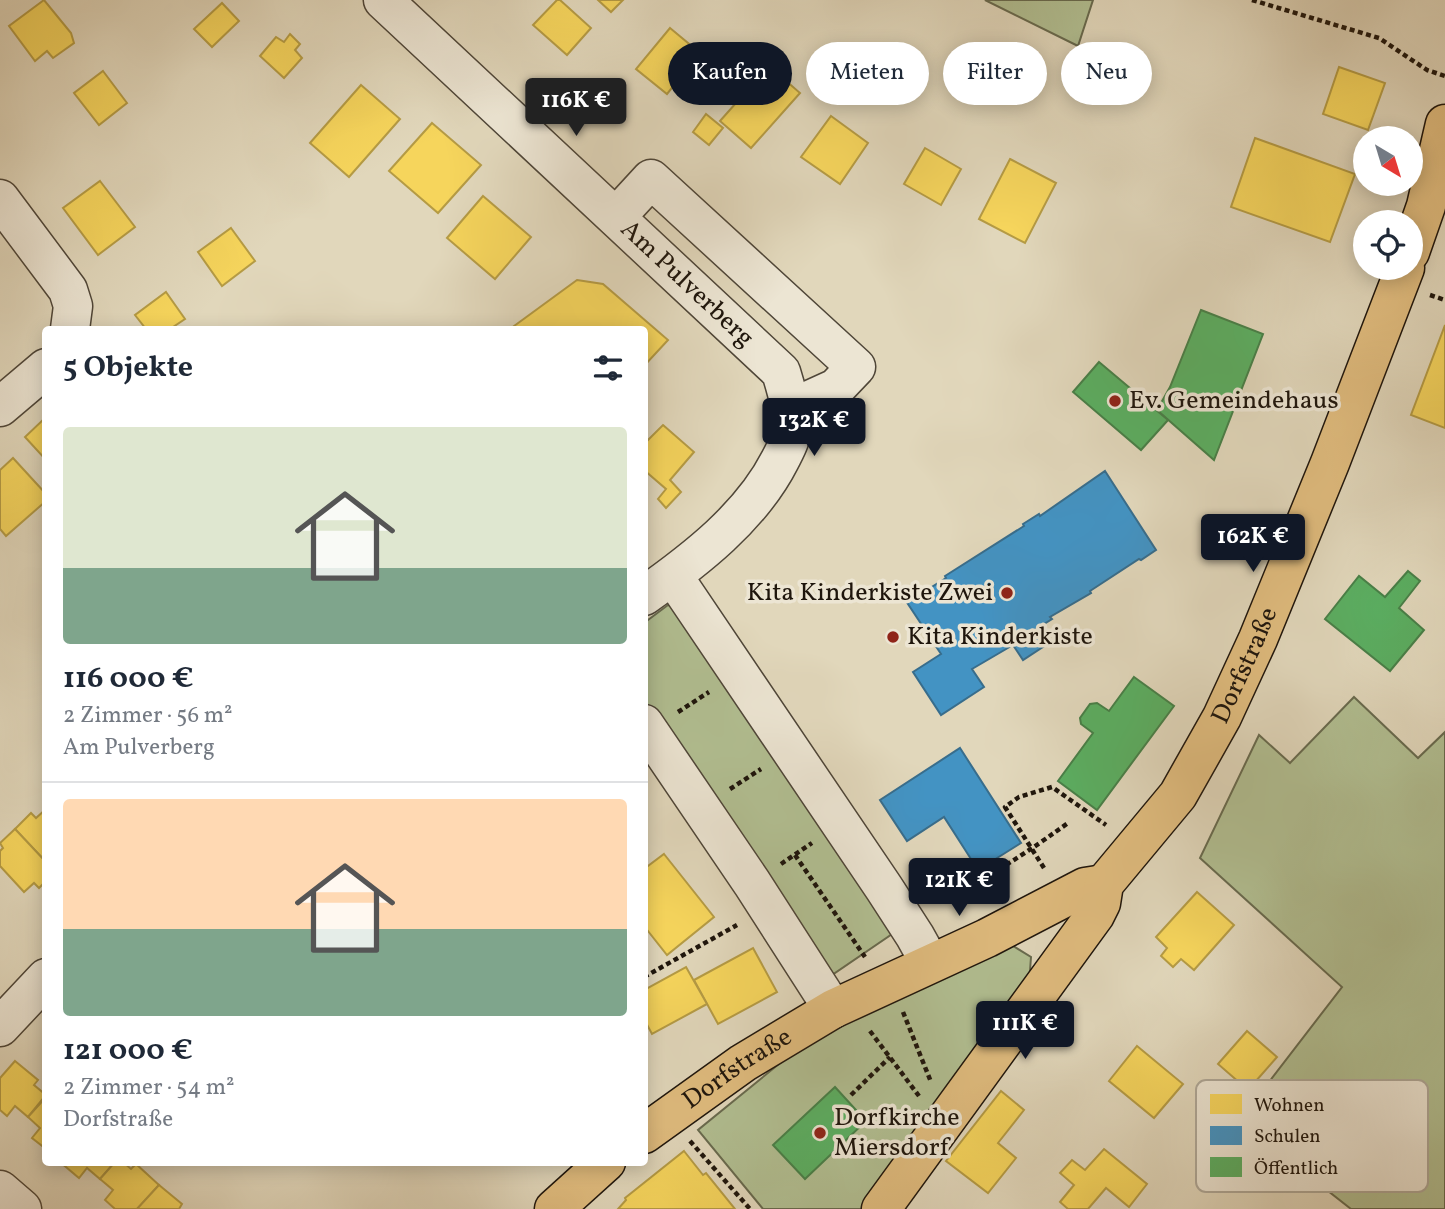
<!DOCTYPE html>
<html lang="de">
<head>
<meta charset="utf-8">
<style>
  body { margin:0; font-family:Vollkorn,serif; background:#f2f2f3; color:#1f2937; height:100vh; display:flex; flex-direction:column; font-size:26px; white-space:nowrap }
  * { box-sizing:border-box; margin:0 }
  p { font-size:23px; color:#747a83 }
  .icon { flex:none; width:38px; height:38px; fill:none; stroke:currentColor; stroke-width:2; stroke-linecap:round; stroke-linejoin:round }
  .map { position:relative; flex:1; overflow:hidden }
  .sheet { position:absolute; left:42px; top:326px; width:606px; height:840px; display:flex; flex-direction:column; background:#fff; border-radius:7px; box-shadow:0 4px 18px #0003 }
  .sheet>* { flex:none }
  .guide { position:absolute; left:668px; top:42px; width:665px; height:63px; display:flex; gap:14px }
  .needle { width:46px; rotate:142deg }
  .buttons { position:absolute; left:1353px; top:126px; display:grid; gap:14px }
  .buttons a { display:grid; place-items:center; width:70px; height:70px; border-radius:50%; background:#fff; box-shadow:0 4px 18px #0003; font-size:35px }
  .price { position:absolute; translate:-50% -60px; padding:0 16px; border-radius:7px; background:#111827; color:#fff; font-size:23px; line-height:46px; filter:drop-shadow(0 2px 4px #0008) }
  .price::after { content:''; position:absolute; left:50%; top:42px; width:21px; height:16px; margin-left:-10px; background:inherit; clip-path:polygon(0 0,100% 0,50% 100%) }
  .price.selected { background:#222; color:#fff }
  ul { padding:0; list-style:none }
  li { display:grid; align-content:center; gap:14px; height:371px; padding:0 21px }
  li+li { border-top:2px solid #e0e1e3 }
  li span { display:grid; place-items:center; height:217px; border-radius:7px; color:#555 }
  li>.icon { margin-inline-start:auto }
  span .icon { width:126px; height:126px; fill:#fffc; stroke-width:1 }
  li b { font-size:30px }
  h2 { display:flex; justify-content:space-between; align-items:center; height:84px; padding:0 21px; font-size:30px }
  .pill { padding:0 24px; border-radius:32px; background:#fff; box-shadow:0 4px 18px #0003; font-size:24px; line-height:63px }
  .pill.selected { background:#111827; color:#fff }
  .map>svg:first-child { display:block }
  .green { fill:#b1be91; stroke:#686a4e; stroke-width:2 }
  .homes { fill:#f6d55c; stroke:#b59b44; stroke-width:2 }
  .schools { fill:#4393c3; stroke:#386d8c; stroke-width:2 }
  .public { fill:#5aae61; stroke:#488048; stroke-width:2 }
  .lines { fill:none; stroke-linecap:round; stroke-linejoin:round }
  .minor-casing { stroke:#4f4638; stroke-width:41 }
  .major-casing { stroke:#1e150c; stroke-width:41 }
  .path { stroke:#1e150c; stroke-width:4.5; stroke-dasharray:5 3.5; stroke-linecap:butt }
  .minor { stroke:#ece5d3; stroke-width:38 }
  .major { stroke:#e0bc7e; stroke-width:38 }
  .poi-dot { fill:#8f2418; stroke:#ece5d3; stroke-width:2.5 }
  .labels { text-anchor:middle; dominant-baseline:central; stroke-width:7; stroke-linejoin:round; paint-order:stroke }
  .street-label { font-size:26px; fill:#1e150c; stroke:#ece5d3 }
  .poi-label { font-size:26px; fill:#1e150c; stroke:#ece5d3; text-anchor:start }
  .key { fill:#ece5d3; stroke:#aea797; stroke-width:2 }
  .key-label { font-size:19px; fill:#1e150c }
</style>
</head>
<body>
<div class="map">
<svg width="1445" height="1209" viewBox="0 0 1445 1209">
  <rect width="100%" height="100%" fill="#e1d7bb"/>
  <filter id="stains"><feTurbulence type="fractalNoise" baseFrequency=".00286" numOctaves="4"/><feColorMatrix values="0 0 0 0 .2 0 0 0 0 .09 0 0 0 0 .02 0 0 0 .5 -.17"/></filter>
  <radialGradient id="worn" r=".72"><stop offset=".6" stop-color="#630" stop-opacity="0"/><stop offset="1" stop-color="#630" stop-opacity=".3"/></radialGradient>
  <g class="green">
    <polygon points="985,0 1093,0 1078,46"/>
    <polygon points="668,605 683,610 898,930 829,977 644,705 644,623"/>
    <polygon points="1354,697 1418,758 1445,732 1445,1209 1351,1209 1239,1121 1342,987 1200,858 1259,735 1290,763"/>
    <polygon points="1010,944 1031,957 1029,984 867,1209 763,1209 698,1130 817,1033"/>
  </g>
  <g class="homes">
    <polygon points="44,0 71,33 74,43 53,58 47,51 35,61 9,26"/>
    <polygon points="557,0 560,0 591,28 567,55 533,25"/>
    <polygon points="598,0 623,0 611,12"/>
    <polygon points="222,3 239,21 212,47 194,29"/>
    <polygon points="670,28 700,53 667,94 636,69"/>
    <polygon points="290,34 300,44 295,50 302,58 284,78 260,56 276,37 284,42"/>
    <polygon points="769,66 800,93 751,148 720,121"/>
    <polygon points="1339,67 1385,83 1368,130 1323,114"/>
    <polygon points="103,71 127,103 99,125 74,93"/>
    <polygon points="361,85 400,119 349,177 310,143"/>
    <polygon points="706,114 723,128 709,145 693,132"/>
    <polygon points="831,116 868,143 840,184 801,157"/>
    <polygon points="432,123 481,165 438,213 389,171"/>
    <polygon points="1255,138 1355,174 1330,242 1231,207"/>
    <polygon points="925,148 961,169 941,205 904,184"/>
    <polygon points="1010,159 1056,183 1025,243 979,219"/>
    <polygon points="100,181 135,227 98,255 63,208"/>
    <polygon points="483,196 531,237 495,279 447,238"/>
    <polygon points="231,228 255,261 222,286 198,252"/>
    <polygon points="577,280 603,284 668,340 644,366 644,329 510,329"/>
    <polygon points="166,292 185,319 170,329 146,329 135,315"/>
    <polygon points="1445,325 1445,428 1411,415"/>
    <polygon points="46,417 46,460 25,437"/>
    <polygon points="663,425 694,452 670,480 681,492 666,508 658,499 666,489 644,470 644,444"/>
    <polygon points="13,458 46,494 46,501 6,536 0,529 0,470"/>
    <polygon points="46,809 46,862 15,829 31,813 36,818"/>
    <polygon points="15,829 46,862 46,881 39,888 34,883 24,892 0,866 0,851 3,848 0,843"/>
    <polygon points="664,854 714,917 667,955 644,926 644,869"/>
    <polygon points="1197,892 1234,925 1194,970 1181,959 1173,967 1161,956 1167,948 1156,937"/>
    <polygon points="753,948 777,992 718,1024 694,980"/>
    <polygon points="686,967 707,1004 652,1034 644,1019 644,990"/>
    <polygon points="1247,1031 1277,1057 1248,1090 1218,1064"/>
    <polygon points="1137,1046 1183,1084 1154,1118 1109,1081"/>
    <polygon points="15,1061 38,1080 34,1085 46,1095 28,1117 15,1106 7,1116 0,1110 0,1078"/>
    <polygon points="1001,1091 1024,1110 998,1143 1016,1158 988,1193 946,1161"/>
    <polygon points="46,1097 46,1149 32,1138 40,1128 28,1117"/>
    <polygon points="1104,1149 1147,1184 1129,1207 1106,1188 1088,1209 1068,1209 1060,1202 1074,1185 1060,1173 1072,1160 1085,1170"/>
    <polygon points="684,1151 703,1175 706,1173 735,1209 618,1209 626,1200 625,1198"/>
    <polygon points="60,1162 115,1162 100,1179 87,1168 79,1178"/>
    <polygon points="115,1162 123,1162 131,1169 136,1164 159,1185 137,1209 115,1209 105,1200 113,1190 100,1179"/>
    <polygon points="159,1185 182,1204 179,1209 137,1209"/>
  </g>
  <g class="schools">
    <polygon points="1105,471 1156,550 1141,560 1139,559 1090,591 1091,593 1050,617 1052,619 1036,629 1046,645 1023,660 1013,645 972,669 984,687 941,715 913,672 941,654 906,601 921,591 922,593 946,578 945,576 1024,526 1023,524 1039,514 1040,516"/>
    <polygon points="960,748 1021,843 978,870 944,817 907,841 880,800"/>
  </g>
  <g class="public">
    <polygon points="1201,310 1263,334 1214,460 1157,410 1170,387"/>
    <polygon points="1099,362 1168,420 1141,450 1073,392"/>
    <polygon points="1408,571 1420,581 1399,608 1424,630 1390,671 1325,619 1359,576 1385,597"/>
    <polygon points="1134,677 1174,706 1097,810 1058,781 1093,733 1081,724 1080,718 1090,704 1097,703 1109,711"/>
    <polygon points="835,1087 866,1121 805,1179 773,1145"/>
  </g>
  <g class="lines">
    <defs>
      <g id="minor">
        <path id="s1" d="M383 0 781 372C788 395 795 417 789 441 787 447 783 454 780 460 751 517 695 560 644 596"/>
        <polyline points="0,199 68,290 73,306 70,329"/>
        <polyline points="616,217 651,179 856,367 836,388 792,408"/>
        <polyline points="0,407 46,368"/>
        <polyline points="673,576 884,888 915,936 930,963"/>
        <polyline points="644,724 752,883 833,1009"/>
        <polyline points="0,1027 46,978"/>
        <polyline points="0,1190 22,1209"/>
      </g>
      <g id="major">
        <polyline points="1410,252 1426,206 1445,124"/>
        <path id="s2" d="M644 1134 743 1063 833 1009 987 938 1085 887 1104 884"/>
        <polyline points="554,1209 606,1162"/>
        <path id="s3" d="M881 1209 1095 915 1101 903 1104 884 1178 795 1222 717 1258 639 1330 463 1405 268"/>
      </g>
    </defs>
    <use href="#minor" class="minor-casing"/>
    <use href="#major" class="major-casing"/>
    <g class="path">
      <polyline points="1252,0 1379,38 1427,70 1445,76"/>
      <polyline points="1430,295 1445,300"/>
      <polyline points="678,712 709,692"/>
      <polyline points="730,789 761,769"/>
      <polyline points="795,855 865,957"/>
      <polyline points="781,864 812,843"/>
      <polyline points="1044,868 1005,807 1019,797 1052,787 1106,825"/>
      <path d="M927 891C964 900 1038 844 1068 823"/>
      <polyline points="644,977 737,925"/>
      <polyline points="903,1012 931,1082"/>
      <polyline points="870,1031 919,1096"/>
      <polyline points="851,1095 890,1057"/>
      <polyline points="690,1141 750,1209"/>
    </g>
    <use href="#minor" class="minor"/>
    <use href="#major" class="major"/>
  </g>
  <g class="poi-dot">
    <circle cx="1115" cy="401" r="7"/>
    <circle cx="1007" cy="593" r="7"/>
    <circle cx="893" cy="637" r="7"/>
    <circle cx="820" cy="1133" r="7"/>
  </g>
  <g class="labels">
    <g class="street-label">
      <text stroke="none"><textPath href="#s1" startOffset="416">Am Pulverberg</textPath></text>
      <text stroke="none"><textPath href="#s3" startOffset="658">Dorfstraße</textPath></text>
      <text stroke="none"><textPath href="#s2" startOffset="114">Dorfstraße</textPath></text>
    </g>
    <g class="poi-label">
      <text x="1129" y="401">Ev. Gemeindehaus</text>
      <text x="993" y="593" text-anchor="end">Kita Kinderkiste Zwei</text>
      <text x="907" y="637">Kita Kinderkiste</text>
      <text x="834" y="1118">Dorfkirche<tspan x="834" dy="30">Miersdorf</tspan></text>
    </g>
  </g>
  <rect x="1196" y="1080" width="232" height="112" rx="10" class="key"/>
  <rect x="1210" y="1094" width="32" height="20" fill="#f6d55c"/>
  <rect x="1210" y="1126" width="32" height="19" fill="#4393c3"/>
  <rect x="1210" y="1157" width="32" height="20" fill="#5aae61"/>
  <g class="key-label">
    <text x="1254" y="1111">Wohnen</text>
    <text x="1254" y="1142">Schulen</text>
    <text x="1254" y="1174">Öffentlich</text>
  </g>
  <rect width="100%" height="100%" filter="url(#stains)"/>
  <rect width="100%" height="100%" fill="url(#worn)"/>
</svg>
<div class="buttons">
<a><svg class="needle" viewBox="-14 -14 28 28"><path d="M0-13l5 13h-10z" fill="#e53935"/><path d="M0 13l5-13h-10z" fill="#747a83"/></svg></a>
<a><svg class="icon" aria-label="locate" viewBox="0 0 24 24"><circle cx="12" cy="12" r="6"/><path d="M12 2v4M12 18v4M2 12h4M18 12h4"/></svg></a>
</div>
<b class="price selected" style="left:576px;top:138px">116K €</b>
<b class="price" style="left:814px;top:458px">132K €</b>
<b class="price" style="left:1253px;top:574px">162K €</b>
<b class="price" style="left:959px;top:918px">121K €</b>
<b class="price" style="left:1025px;top:1061px">111K €</b>
<div class="guide">
<a class="pill selected">Kaufen</a>
<a class="pill">Mieten</a>
<a class="pill">Filter</a>
<a class="pill">Neu</a>
</div>
<section class="sheet">
<h2>5 Objekte<svg class="icon" aria-label="filters" viewBox="0 0 24 24"><path d="M4 7h16M4 17h16"/><circle cx="9" cy="7" r="2"/><circle cx="15" cy="17" r="2"/></svg></h2>
<ul>
<li><span style="background:linear-gradient(#dfe7d0 65%,#7fa58c 0)"><svg class="icon" aria-label="home" viewBox="0 0 24 24"><path d="M3 11l9-7 9 7M6 9v11h12V9"/></svg></span><div><b>116 000 €</b><p>2 Zimmer · 56 m²</p><p>Am Pulverberg</p></div></li>
<li><span style="background:linear-gradient(#ffd9b3 60%,#7fa58c 0)"><svg class="icon" aria-label="home" viewBox="0 0 24 24"><path d="M3 11l9-7 9 7M6 9v11h12V9"/></svg></span><div><b>121 000 €</b><p>2 Zimmer · 54 m²</p><p>Dorfstraße</p></div></li>
</ul>
</section>
</div>
</body>
</html>
